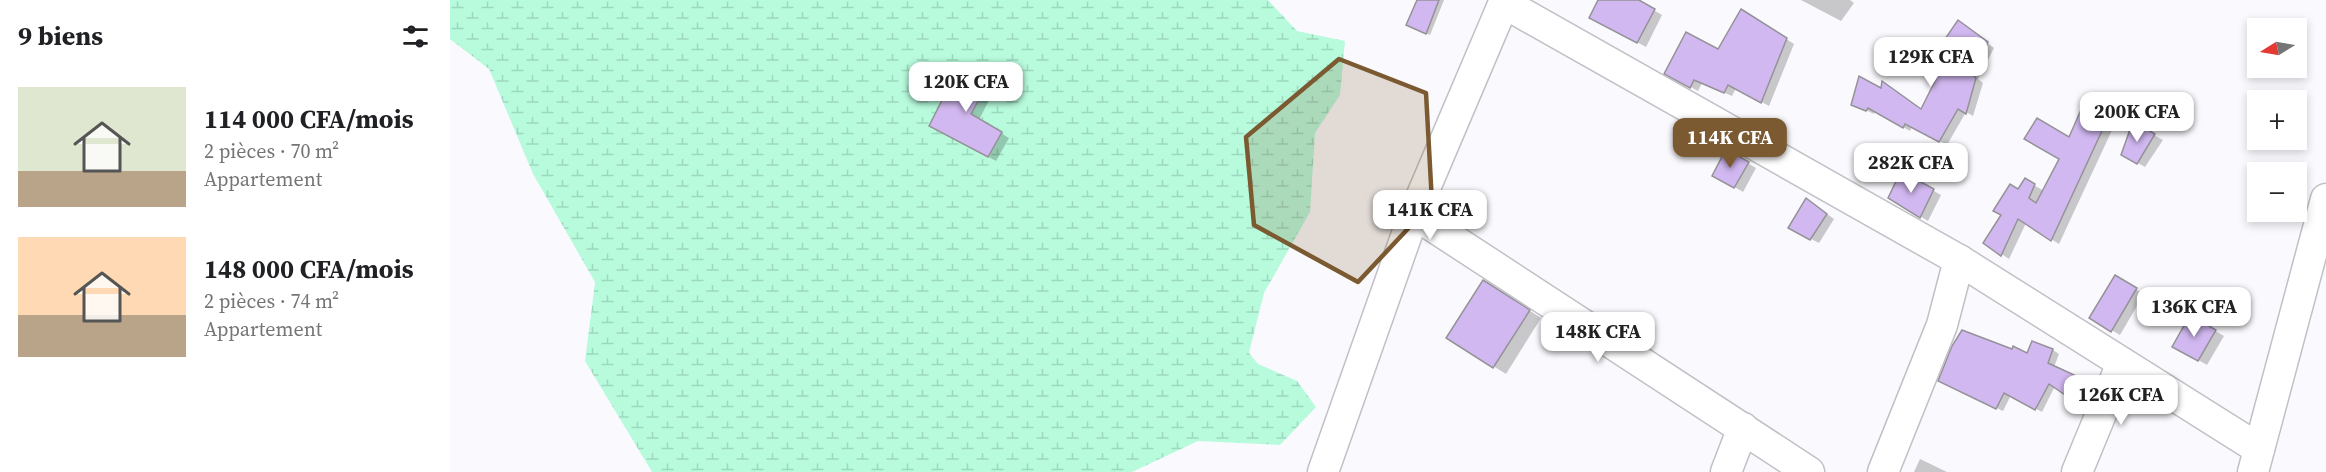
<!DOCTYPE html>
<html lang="fr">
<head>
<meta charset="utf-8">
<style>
  body { margin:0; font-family:"Source Serif 4",serif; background:#f6f6f6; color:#202124; height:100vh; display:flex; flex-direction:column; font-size:22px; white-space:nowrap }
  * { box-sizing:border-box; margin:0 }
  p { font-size:20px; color:#757577 }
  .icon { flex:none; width:33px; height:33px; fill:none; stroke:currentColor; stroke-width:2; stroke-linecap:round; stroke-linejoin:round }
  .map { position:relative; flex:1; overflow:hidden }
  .sheet { display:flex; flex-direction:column; background:#fff; width:450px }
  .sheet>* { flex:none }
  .needle { width:39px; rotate:259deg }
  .tools { position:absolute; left:1797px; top:18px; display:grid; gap:12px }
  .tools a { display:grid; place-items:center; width:60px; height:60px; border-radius:0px; background:#fff; box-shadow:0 3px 9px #0003; font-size:30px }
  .price { position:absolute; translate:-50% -51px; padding:0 14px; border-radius:12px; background:#fff; color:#222; font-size:20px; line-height:39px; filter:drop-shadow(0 2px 3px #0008) }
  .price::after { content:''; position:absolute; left:50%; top:36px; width:18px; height:14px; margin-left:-9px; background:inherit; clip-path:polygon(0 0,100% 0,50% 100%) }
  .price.active { background:#7b5a31; color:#fff }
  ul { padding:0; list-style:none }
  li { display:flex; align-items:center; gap:18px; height:150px; padding:0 18px }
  li span { display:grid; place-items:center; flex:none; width:168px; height:120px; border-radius:0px; color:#555 }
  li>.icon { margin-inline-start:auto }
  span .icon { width:72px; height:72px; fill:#fffc; stroke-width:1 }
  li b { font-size:26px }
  h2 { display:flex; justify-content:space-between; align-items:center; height:72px; padding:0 18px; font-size:26px }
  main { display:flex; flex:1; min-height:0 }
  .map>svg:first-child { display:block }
  .wetland { fill:url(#wetland-marsh) }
  .shadow { fill:#0003 }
  .building { fill:#d1b8f0; stroke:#949297; stroke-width:1.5 }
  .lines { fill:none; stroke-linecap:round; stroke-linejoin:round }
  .minor-casing { stroke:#c0c0c6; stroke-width:33 }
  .minor { stroke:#fff; stroke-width:30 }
  .marked { fill:#7b5a31; fill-opacity:0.2; stroke:#7b5a31; stroke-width:4.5; stroke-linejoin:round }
</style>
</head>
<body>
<main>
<section class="sheet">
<h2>9 biens<svg class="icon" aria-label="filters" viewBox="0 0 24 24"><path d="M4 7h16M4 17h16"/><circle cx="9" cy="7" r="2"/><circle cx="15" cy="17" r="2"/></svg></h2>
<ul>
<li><span style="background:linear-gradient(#dfe7d0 70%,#b9a48a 0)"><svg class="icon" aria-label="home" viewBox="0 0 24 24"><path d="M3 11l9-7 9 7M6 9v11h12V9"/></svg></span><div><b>114 000 CFA/mois</b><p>2 pièces · 70 m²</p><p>Appartement</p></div></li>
<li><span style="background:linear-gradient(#ffd9b3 65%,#b9a48a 0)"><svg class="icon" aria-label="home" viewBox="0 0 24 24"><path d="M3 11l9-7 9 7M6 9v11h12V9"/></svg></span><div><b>148 000 CFA/mois</b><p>2 pièces · 74 m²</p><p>Appartement</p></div></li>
</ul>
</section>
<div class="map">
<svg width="1876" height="472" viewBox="0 0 1876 472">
  <defs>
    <pattern id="wetland-marsh" width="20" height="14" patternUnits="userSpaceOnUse" patternTransform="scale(1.5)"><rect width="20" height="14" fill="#b7fbdc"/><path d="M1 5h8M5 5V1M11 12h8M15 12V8" fill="none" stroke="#9dd7bd"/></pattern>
  </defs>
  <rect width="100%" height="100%" fill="#fafafe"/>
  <polygon class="wetland" points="0,0 818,0 847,31 895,41 890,95 865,133 860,212 814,293 799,353 808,364 847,381 866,407 830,445 748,441 682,472 202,472 135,361 145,282 83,174 39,69 0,39"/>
  <g class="shadow">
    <polygon points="967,0 994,0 980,35 961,26"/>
    <polygon points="1150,0 1186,0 1212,15 1196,47 1141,17"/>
    <polygon points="1351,0 1400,0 1404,3 1391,21"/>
    <polygon points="1300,16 1344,44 1319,106 1286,88 1282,96 1252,83 1248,91 1216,73 1269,51"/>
    <polygon points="1515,26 1544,48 1528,79 1533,83 1523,116 1516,112 1497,145 1462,126 1460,131 1425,111 1424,114 1403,104 1472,110"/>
    <polygon points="512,65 547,84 529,120 559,138 546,161 481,125"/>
    <polygon points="1639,96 1670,113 1609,244 1576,223 1559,259 1535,243 1575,180 1594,191"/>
    <polygon points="1684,124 1713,140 1695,167 1673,155"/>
    <polygon points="1277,151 1306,168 1293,192 1264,175"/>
    <polygon points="1452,173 1491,195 1478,221 1440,198"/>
    <polygon points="1365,205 1384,219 1369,243 1340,228"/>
    <polygon points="1665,277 1694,294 1670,335 1641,318"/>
    <polygon points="1045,288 1091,318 1056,374 998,338"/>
    <polygon points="1741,317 1774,336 1757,365 1724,346"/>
    <polygon points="1603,350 1609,354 1604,367 1638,383 1627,402 1605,386 1592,412 1561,395 1553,411 1496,384 1578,355"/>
    <polygon points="1470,459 1497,472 1464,472"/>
  </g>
  <g class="building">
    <polygon points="967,0 989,0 976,34 956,25"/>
    <polygon points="1148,0 1189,0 1205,9 1187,43 1139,18"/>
    <polygon points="1291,9 1337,38 1311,103 1278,85 1274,93 1244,80 1240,88 1214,74 1236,32 1268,49"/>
    <polygon points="1508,20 1538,42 1522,74 1526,78 1516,114 1508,109 1489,142 1455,124 1453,128 1418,108 1416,111 1401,105 1409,76 1431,88 1432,81 1471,109 1490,71 1485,68 1495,39"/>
    <polygon points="511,63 540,79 521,114 552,132 538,157 479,126"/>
    <polygon points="1638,94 1663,107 1601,241 1568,219 1551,256 1533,243 1551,215 1543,211 1560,184 1568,189 1575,178 1585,184 1579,198 1586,203 1609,159 1574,139 1587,118 1619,137"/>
    <polygon points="1683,121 1705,134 1687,164 1671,155"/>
    <polygon points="1276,149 1299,162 1284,188 1262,176"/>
    <polygon points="1451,171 1484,189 1470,218 1438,198"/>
    <polygon points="1356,198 1377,214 1360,240 1338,228"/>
    <polygon points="1665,275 1687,288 1661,332 1639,318"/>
    <polygon points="1033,280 1080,310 1043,368 996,338"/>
    <polygon points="1740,315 1766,330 1748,361 1722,347"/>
    <polygon points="1512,330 1562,349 1563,346 1577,353 1582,341 1603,349 1598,363 1633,379 1621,399 1599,384 1585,410 1554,393 1546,409 1488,381 1502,346"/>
  </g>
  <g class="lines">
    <defs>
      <g id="minor">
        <polyline points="1054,3 1509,260 1809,449"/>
        <polyline points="964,214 1359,472"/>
        <polyline points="873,472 964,214 1055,0"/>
        <polyline points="1276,472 1293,428"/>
        <polyline points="1433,472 1492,325 1509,260"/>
        <polyline points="1627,472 1672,363"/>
        <polyline points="1803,472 1876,199"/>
      </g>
    </defs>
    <use href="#minor" class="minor-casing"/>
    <use href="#minor" class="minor"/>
  </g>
  <path class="marked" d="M889 59 976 93 982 203 908 282 804 225 796 137Z"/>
</svg>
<div class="tools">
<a><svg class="needle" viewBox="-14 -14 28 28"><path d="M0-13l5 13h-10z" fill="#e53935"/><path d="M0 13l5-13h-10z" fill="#757577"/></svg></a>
<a>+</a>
<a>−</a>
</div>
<b class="price" style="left:1481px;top:88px">129K CFA</b>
<b class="price" style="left:516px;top:113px">120K CFA</b>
<b class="price" style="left:1687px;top:143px">200K CFA</b>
<b class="price active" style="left:1280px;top:169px">114K CFA</b>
<b class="price" style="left:1461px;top:194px">282K CFA</b>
<b class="price" style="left:980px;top:241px">141K CFA</b>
<b class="price" style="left:1744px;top:338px">136K CFA</b>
<b class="price" style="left:1148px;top:363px">148K CFA</b>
<b class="price" style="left:1671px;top:426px">126K CFA</b>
</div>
</main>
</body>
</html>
